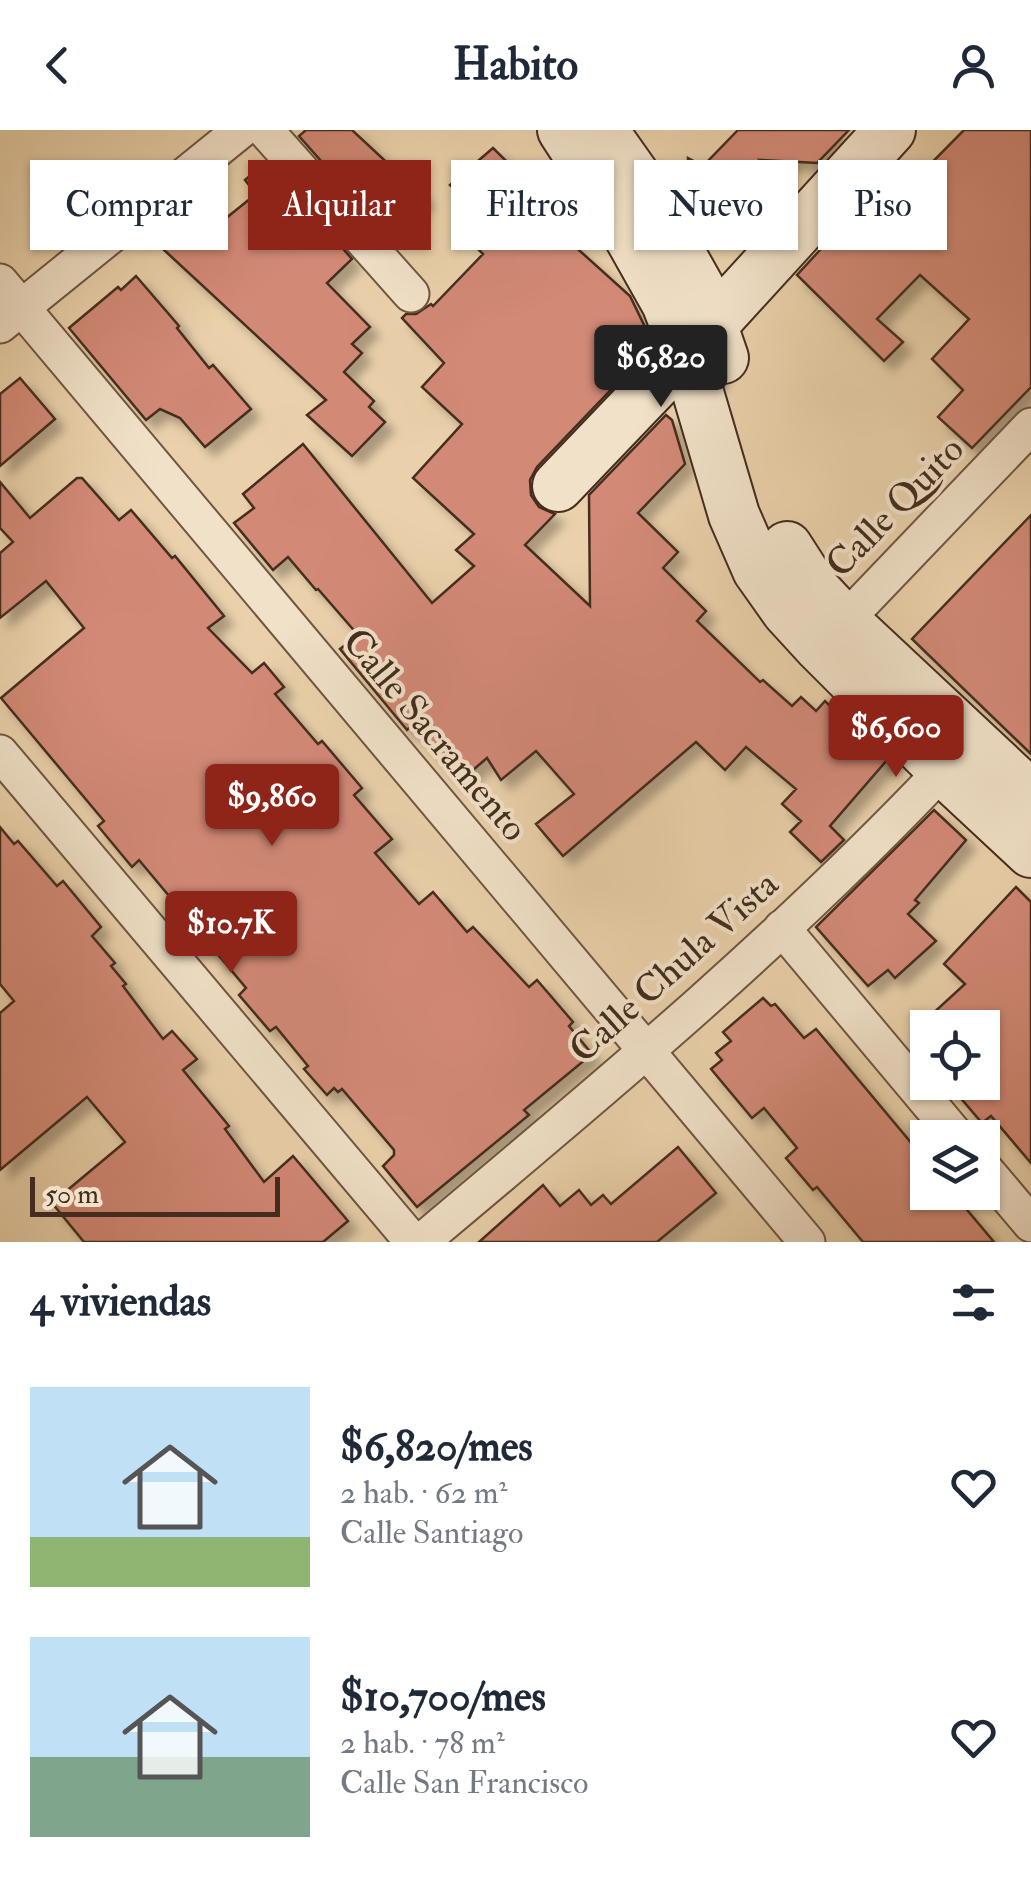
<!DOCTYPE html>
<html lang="es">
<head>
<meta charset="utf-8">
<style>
  body { margin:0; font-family:"IM FELL Double Pica",serif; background:#f6f6f7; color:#1f2937; height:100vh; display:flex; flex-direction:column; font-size:38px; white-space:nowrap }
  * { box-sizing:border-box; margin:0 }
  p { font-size:32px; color:#747a83 }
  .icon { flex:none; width:55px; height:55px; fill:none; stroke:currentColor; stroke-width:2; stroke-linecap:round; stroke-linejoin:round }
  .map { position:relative; height:1112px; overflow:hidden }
  .side { display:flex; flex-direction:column; background:#fff; flex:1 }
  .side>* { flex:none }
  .guide { position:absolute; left:30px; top:30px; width:972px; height:90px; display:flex; gap:20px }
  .fabs { position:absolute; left:910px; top:880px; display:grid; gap:20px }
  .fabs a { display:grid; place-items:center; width:90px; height:90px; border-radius:0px; background:#fff; box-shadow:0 2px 8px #0004; font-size:50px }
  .scale { position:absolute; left:30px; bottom:25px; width:250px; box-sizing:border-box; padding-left:10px; border:5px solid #442d1e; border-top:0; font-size:28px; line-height:35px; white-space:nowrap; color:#442d1e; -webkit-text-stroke:8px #f1e1c8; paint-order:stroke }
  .price { position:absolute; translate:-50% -85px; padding:0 22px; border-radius:10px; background:#8f2418; color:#fff; font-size:32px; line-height:65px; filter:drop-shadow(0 2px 5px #0008) }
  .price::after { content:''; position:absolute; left:50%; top:60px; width:30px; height:22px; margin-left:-15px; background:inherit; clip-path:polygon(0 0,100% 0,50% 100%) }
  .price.selected { background:#222; color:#fff }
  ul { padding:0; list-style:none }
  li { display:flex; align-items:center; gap:30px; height:250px; padding:0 30px }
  li span { display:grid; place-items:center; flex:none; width:280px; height:200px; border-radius:0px; color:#555 }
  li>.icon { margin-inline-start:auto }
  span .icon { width:120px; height:120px; fill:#fffc; stroke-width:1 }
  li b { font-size:42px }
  h2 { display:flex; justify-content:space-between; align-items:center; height:120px; padding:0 30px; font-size:42px }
  .chip { padding:0 35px; border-radius:0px; background:#fff; box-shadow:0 2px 8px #0004; font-size:35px; line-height:90px }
  .chip.selected { background:#8f2418; color:#fff }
  header { display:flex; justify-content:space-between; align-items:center; height:130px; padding:0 30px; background:#fff; font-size:45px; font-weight:800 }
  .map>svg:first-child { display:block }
  .building { fill:#d28976; stroke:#442d1e; stroke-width:2.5; filter:url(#shadow) }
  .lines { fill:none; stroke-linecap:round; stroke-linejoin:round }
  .street-casing { stroke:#6e5641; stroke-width:39 }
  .secondary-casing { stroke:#442d1e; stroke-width:54 }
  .street { stroke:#f1e1c8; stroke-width:35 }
  .secondary { stroke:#f1e1c8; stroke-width:50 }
  .labels { text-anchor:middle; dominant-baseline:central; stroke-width:8; stroke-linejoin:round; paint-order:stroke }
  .street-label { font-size:38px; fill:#442d1e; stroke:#f1e1c8 }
</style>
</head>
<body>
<header><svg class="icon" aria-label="back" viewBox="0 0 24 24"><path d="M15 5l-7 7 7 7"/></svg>Habito<svg class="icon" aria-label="person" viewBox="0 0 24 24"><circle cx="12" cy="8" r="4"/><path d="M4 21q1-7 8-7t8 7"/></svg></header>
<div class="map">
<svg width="1031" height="1112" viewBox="0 0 1031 1112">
  <defs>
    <filter id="shadow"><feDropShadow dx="9" dy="9" stdDeviation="5" flood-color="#0004"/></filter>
  </defs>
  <rect width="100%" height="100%" fill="#ead1ab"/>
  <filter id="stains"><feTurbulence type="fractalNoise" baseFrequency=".002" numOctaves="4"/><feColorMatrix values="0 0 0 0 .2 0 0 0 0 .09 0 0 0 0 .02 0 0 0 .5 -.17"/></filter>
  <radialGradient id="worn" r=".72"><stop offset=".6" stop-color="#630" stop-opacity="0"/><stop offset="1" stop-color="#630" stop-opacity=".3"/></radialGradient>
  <g class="building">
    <polygon points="306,0 352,0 425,68 400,89 373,65 362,77 299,6"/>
    <polygon points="738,0 849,0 817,33 760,30 783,52 742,91 726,76 704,72 688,57 688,28 703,36"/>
    <polygon points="964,0 1031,0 1031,257 972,318 938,287 963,260 932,229 969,189 920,145 877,189 903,212 884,231 797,145 866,70 870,74 879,64 890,75"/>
    <polygon points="493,18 570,94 561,104 630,166 645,197 611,236 623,247 537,337 530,350 531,365 539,377 555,384 525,415 590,476 589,365 666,285 672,290 685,334 638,383 678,422 663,438 706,481 697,491 760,552 763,550 792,576 801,567 816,581 825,571 887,630 830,696 844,710 821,732 790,702 801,691 782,674 796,659 746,617 725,640 696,612 563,726 536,694 574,664 536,621 501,650 487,628 459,652 411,596 407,600 340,519 358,505 318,459 316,460 288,427 273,440 234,393 254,378 243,364 303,314 432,473 474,436 456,420 474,404 413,348 462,294 422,257 444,233 402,188 406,184 416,184 431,174 433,176 483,124 475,116 494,95 450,55"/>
    <polygon points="266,33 352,129 327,153 370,197 352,214 362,223 344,242 374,271 369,277 385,292 352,326 307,285 326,270 163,119 205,84 215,97 256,64 245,50"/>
    <polygon points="136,146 179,196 177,198 209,238 213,235 251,279 205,317 180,288 160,279 146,290 69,198 118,157 121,160"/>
    <polygon points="20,248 55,289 0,336 0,264"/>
    <polygon points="77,348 82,348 119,390 131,380 172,428 175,426 224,486 208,498 252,543 264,533 284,557 275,564 318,614 322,611 362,658 354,665 392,709 375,723 419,774 433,762 467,802 473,797 529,857 537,850 573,892 569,896 592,924 524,980 529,985 417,1077 383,1036 394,1025 394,1020 342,959 338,962 334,958 327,965 304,939 308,936 276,897 270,901 239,865 246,858 139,730 132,737 98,696 104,691 1,568 84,498 46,451 0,488 0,423 13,412 0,398 0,352 30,388"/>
    <polygon points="1031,385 1031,624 912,509"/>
    <polygon points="934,680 966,710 915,770 919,773 908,784 936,811 895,848 888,840 868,856 816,797"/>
    <polygon points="0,697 14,714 18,711 57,756 63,751 101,797 92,806 115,833 111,836 126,854 123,856 163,909 172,901 197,929 183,940 229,996 225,999 264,1052 293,1026 348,1091 323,1112 84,1112 52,1073 125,1012 87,967 0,1040 0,883 14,871 0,854"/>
    <polygon points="1016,757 1031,772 1031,1033 991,986 982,993 947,952 982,952 982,898 917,898 965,854 944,834"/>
    <polygon points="763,868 771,876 775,874 804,908 816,899 928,1033 928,1062 952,1062 994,1112 863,1112 817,1057 813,1060 786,1028 797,1018 764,978 752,988 711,939 722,930 716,923 731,911 723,902"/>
    <polygon points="678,1017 716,1063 657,1112 479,1112 543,1055 560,1076 579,1060 591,1075 603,1065 611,1074"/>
  </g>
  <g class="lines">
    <defs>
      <g id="street">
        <polyline points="265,0 411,164"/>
        <polyline points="0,152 807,1112"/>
        <polyline points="0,195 241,0"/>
        <polyline points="831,505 1031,296"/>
        <polyline points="0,623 413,1112"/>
        <polyline points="782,798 958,1008"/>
        <polyline points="982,1036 1031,1094"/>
        <path d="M421 1112C606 957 792 802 957 625"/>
      </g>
      <g id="secondary">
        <polyline points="563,0 613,77 667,173 686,222 734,385 758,440 787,481 820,517 943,640 1031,722"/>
        <polyline points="602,0 643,58 699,158 723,228"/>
        <polyline points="558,356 712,195 890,0"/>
        <polyline points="787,417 814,459 844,491 1031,666"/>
      </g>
    </defs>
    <use href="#street" class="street-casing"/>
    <use href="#secondary" class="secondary-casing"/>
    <use href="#street" class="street"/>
    <use href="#secondary" class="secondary"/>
  </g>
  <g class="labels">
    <g class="street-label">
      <text transform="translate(895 377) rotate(-46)">Calle Quito</text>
      <text transform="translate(435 605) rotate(50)">Calle Sacramento</text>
      <text transform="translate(674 837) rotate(-42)">Calle Chula Vista</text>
    </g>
  </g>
  <rect width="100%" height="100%" filter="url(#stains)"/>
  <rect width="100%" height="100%" fill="url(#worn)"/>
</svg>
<div class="fabs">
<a><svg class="icon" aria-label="locate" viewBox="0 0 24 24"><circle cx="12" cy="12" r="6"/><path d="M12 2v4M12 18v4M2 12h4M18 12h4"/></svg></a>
<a><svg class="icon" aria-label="layers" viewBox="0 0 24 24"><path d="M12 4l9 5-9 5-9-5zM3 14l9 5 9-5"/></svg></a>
</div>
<div class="scale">50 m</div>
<b class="price selected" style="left:661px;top:280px">$6,820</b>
<b class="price" style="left:896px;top:650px">$6,600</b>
<b class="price" style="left:272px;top:719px">$9,860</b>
<b class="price" style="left:231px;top:846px">$10.7K</b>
<div class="guide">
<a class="chip">Comprar</a>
<a class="chip selected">Alquilar</a>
<a class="chip">Filtros</a>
<a class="chip">Nuevo</a>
<a class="chip">Piso</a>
</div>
</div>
<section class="side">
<h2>4 viviendas<svg class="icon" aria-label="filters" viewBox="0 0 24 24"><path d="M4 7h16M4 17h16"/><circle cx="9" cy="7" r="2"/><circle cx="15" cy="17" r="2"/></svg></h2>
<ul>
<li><span style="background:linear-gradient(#bfe0f5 75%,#8fb573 0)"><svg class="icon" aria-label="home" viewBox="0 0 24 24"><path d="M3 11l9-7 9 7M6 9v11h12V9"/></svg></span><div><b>$6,820/mes</b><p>2 hab. · 62 m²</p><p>Calle Santiago</p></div><svg class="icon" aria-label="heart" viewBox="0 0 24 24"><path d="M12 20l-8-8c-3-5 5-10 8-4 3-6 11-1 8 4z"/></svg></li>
<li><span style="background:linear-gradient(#bfe0f5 60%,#7fa58c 0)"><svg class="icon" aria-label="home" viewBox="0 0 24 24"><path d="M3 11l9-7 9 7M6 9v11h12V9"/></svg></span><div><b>$10,700/mes</b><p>2 hab. · 78 m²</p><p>Calle San Francisco</p></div><svg class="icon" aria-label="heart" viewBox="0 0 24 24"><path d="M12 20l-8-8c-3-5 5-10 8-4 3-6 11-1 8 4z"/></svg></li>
</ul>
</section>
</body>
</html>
